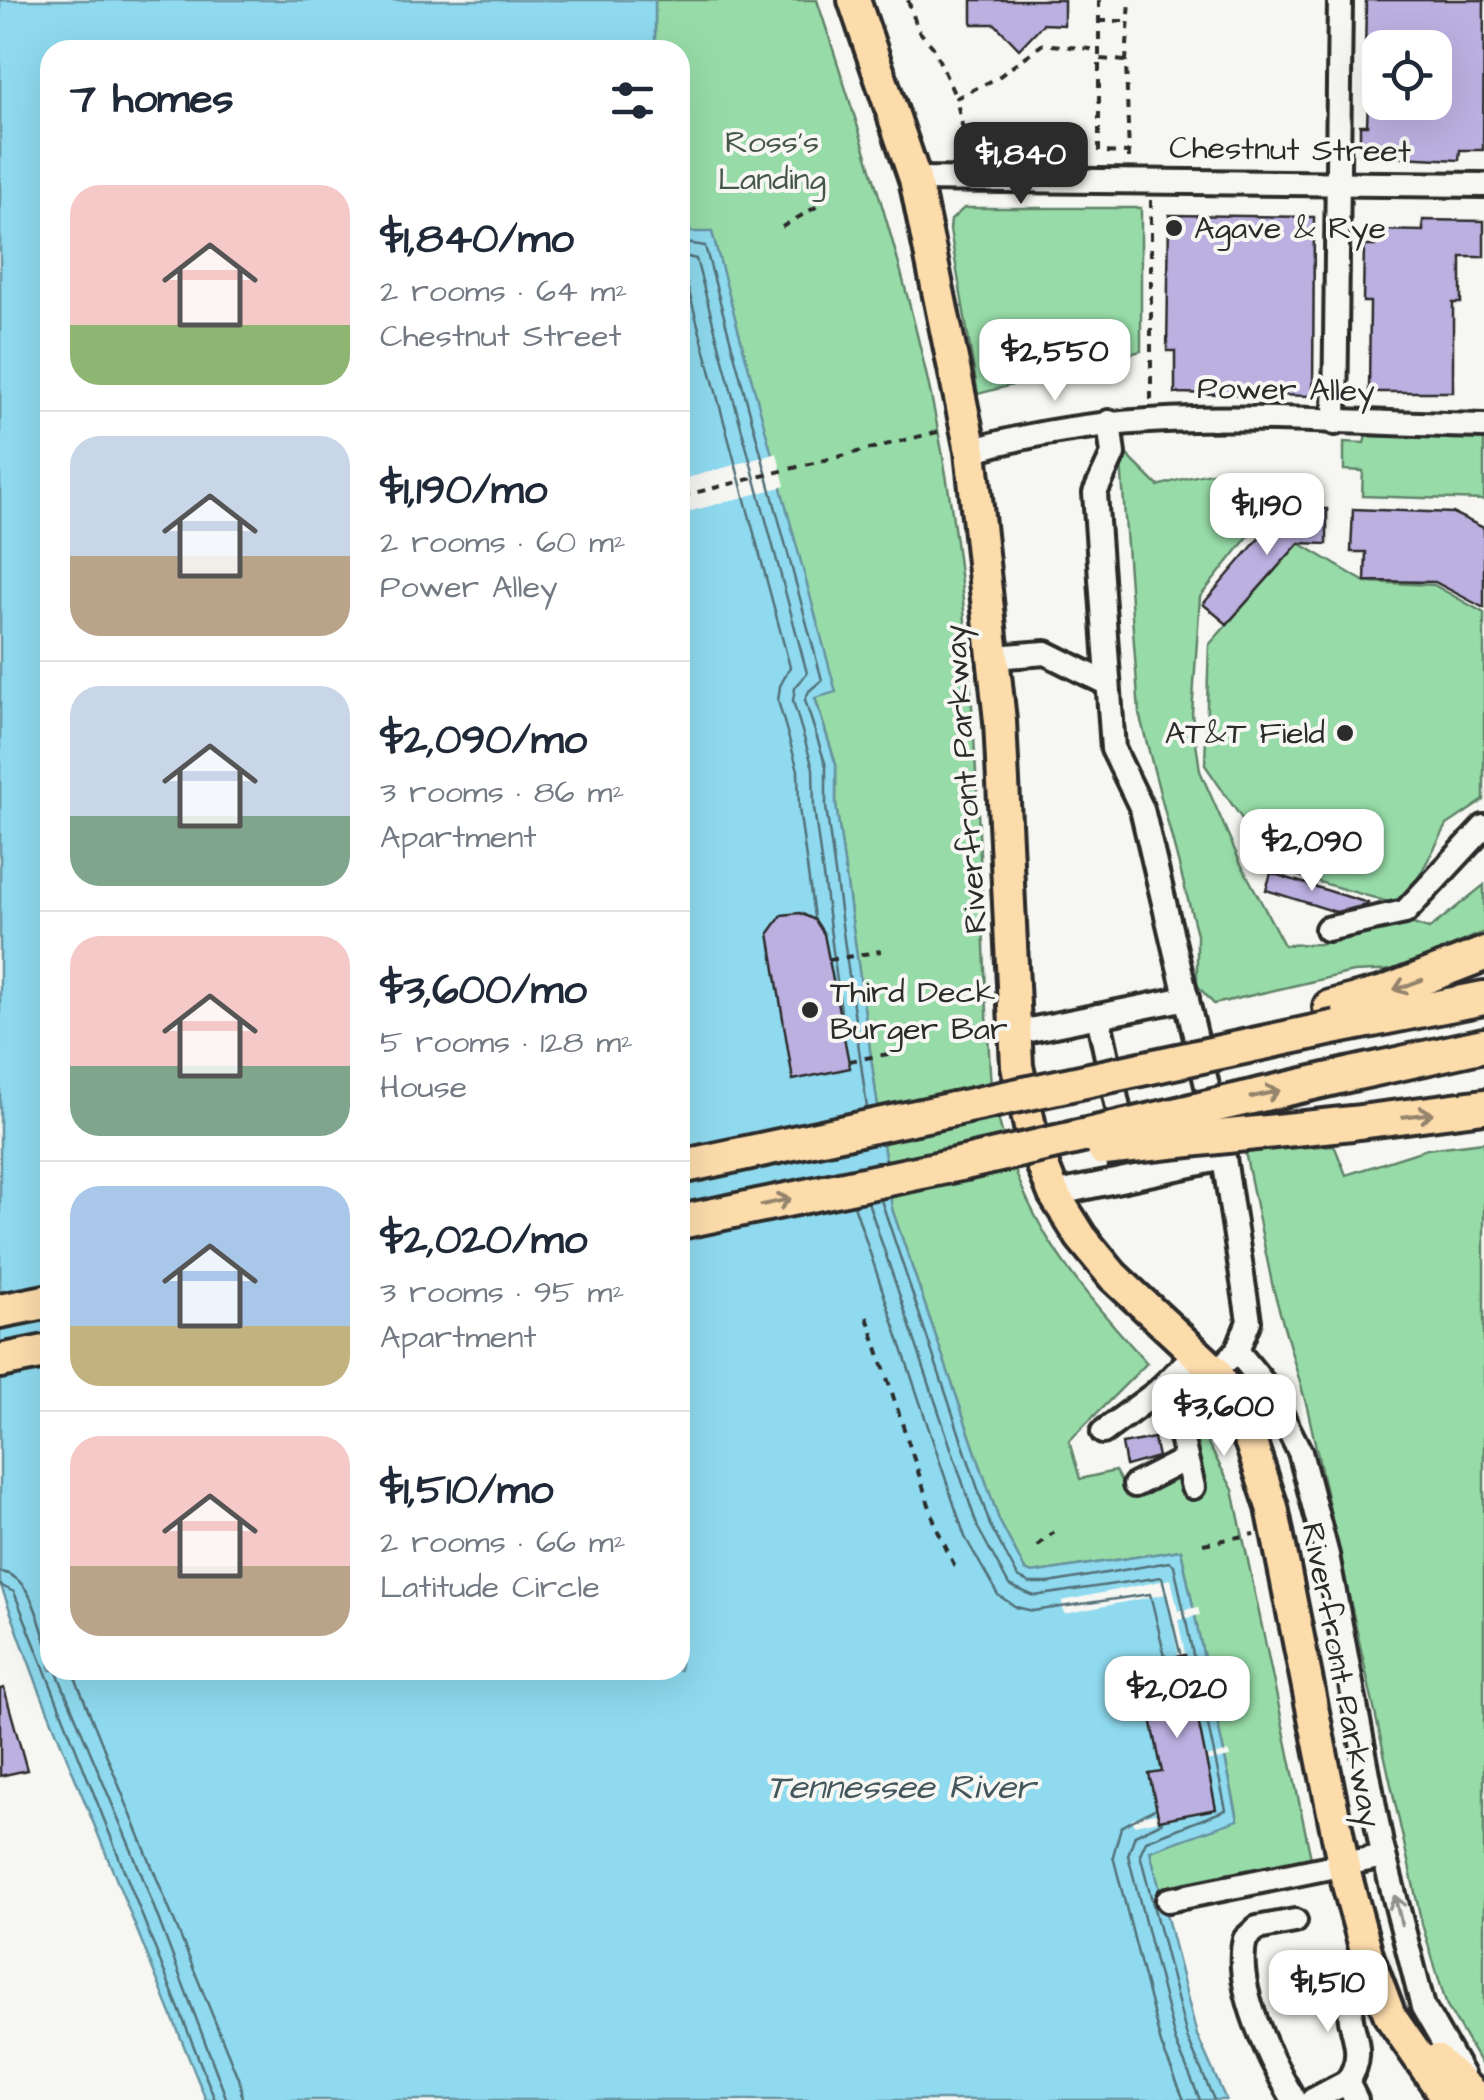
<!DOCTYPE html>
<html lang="en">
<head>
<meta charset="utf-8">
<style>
  body { margin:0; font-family:"Architects Daughter",sans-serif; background:#f2f2f3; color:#1f2937; height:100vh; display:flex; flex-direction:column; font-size:38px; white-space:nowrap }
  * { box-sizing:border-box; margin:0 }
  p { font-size:32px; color:#747a83 }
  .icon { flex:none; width:55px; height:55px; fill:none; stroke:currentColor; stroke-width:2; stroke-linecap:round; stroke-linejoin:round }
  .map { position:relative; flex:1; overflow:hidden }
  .sheet { position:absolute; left:40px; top:40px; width:650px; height:1640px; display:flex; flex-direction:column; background:#fff; border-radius:30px; box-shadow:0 10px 40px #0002 }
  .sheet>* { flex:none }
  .buttons { position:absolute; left:1362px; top:30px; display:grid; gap:20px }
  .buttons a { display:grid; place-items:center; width:90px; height:90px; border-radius:20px; background:#fff; box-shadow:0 10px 40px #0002; font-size:50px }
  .price { position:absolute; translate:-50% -85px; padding:0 22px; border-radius:20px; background:#fff; color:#222; font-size:32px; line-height:65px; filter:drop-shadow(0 2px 5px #0008) }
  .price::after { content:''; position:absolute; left:50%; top:60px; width:30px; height:22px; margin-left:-15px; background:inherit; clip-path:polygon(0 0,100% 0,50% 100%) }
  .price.on { background:#2b2b2b; color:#fff }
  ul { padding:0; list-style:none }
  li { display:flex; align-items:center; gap:30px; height:250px; padding:0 30px }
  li+li { border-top:2px solid #e0e1e3 }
  li span { display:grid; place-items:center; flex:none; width:280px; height:200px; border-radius:30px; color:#555 }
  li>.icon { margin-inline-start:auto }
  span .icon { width:120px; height:120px; fill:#fffc; stroke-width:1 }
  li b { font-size:42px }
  h2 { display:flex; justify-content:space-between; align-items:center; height:120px; padding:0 30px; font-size:42px }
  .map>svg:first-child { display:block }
  .green { fill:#97dca8; stroke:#61846a; stroke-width:2.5 }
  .water { fill:#8fdaef; stroke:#6794a1; stroke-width:2.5 }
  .pier { fill:#f6f6f2 }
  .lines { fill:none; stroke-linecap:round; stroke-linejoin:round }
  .shore { stroke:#537179; stroke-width:2.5 }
  .building { fill:#bcb0e1; stroke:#2b2b2b; stroke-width:2.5 }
  .minor-casing { stroke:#2b2b2b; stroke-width:30 }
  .major-casing { stroke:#2b2b2b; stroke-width:38 }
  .highway-casing { stroke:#2b2b2b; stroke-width:40 }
  .path { stroke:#2b2b2b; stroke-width:4; stroke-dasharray:8 8; stroke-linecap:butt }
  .minor { stroke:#f6f6f2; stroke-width:22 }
  .major { stroke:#fddcac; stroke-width:30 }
  .highway { stroke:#fddcac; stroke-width:32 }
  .highway-bridge-casing { stroke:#2b2b2b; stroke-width:40; stroke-linecap:butt }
  .highway-bridge { stroke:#fddcac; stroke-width:32 }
  .oneway { stroke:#94846c }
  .oneway2 { stroke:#90908e }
  .poi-dot { fill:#2b2b2b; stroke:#f6f6f2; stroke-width:4 }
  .labels { text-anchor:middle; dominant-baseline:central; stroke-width:8; stroke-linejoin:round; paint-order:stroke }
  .park-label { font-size:32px; fill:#46574a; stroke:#f6f6f2 }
  .street-label { font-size:32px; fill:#2b2b2b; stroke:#f6f6f2 }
  .poi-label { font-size:32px; fill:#2b2b2b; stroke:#f6f6f2; text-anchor:start }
  .water-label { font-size:35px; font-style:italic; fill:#44575c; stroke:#f6f6f2 }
</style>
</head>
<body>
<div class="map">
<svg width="1484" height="2100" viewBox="0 0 1484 2100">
  <rect width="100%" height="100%" fill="#f6f6f2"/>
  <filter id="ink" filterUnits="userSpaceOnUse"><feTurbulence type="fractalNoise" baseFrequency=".01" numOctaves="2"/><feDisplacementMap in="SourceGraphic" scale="20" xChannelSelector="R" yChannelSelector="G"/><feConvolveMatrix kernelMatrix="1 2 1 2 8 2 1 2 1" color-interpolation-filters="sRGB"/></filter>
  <g filter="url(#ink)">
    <g class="green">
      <path d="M655 0H817C865 147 913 293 941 446 980 657 978 874 991 1088 1017 1212 1064 1272 1147 1363L1069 1441 1080 1479 1115 1471 1128 1494 1168 1472 1181 1438 1197 1423 1233 1490 1312 1863 1160 1893 1150 1851 1238 1819 1181 1550 1032 1573 1025 1570 999 1520 892 1209 836 805V765L815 697 835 691 712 233 680 232V50H655Z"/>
      <polygon points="964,208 1141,208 1141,351 978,394 950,230 951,220"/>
      <polygon points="1366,436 1484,438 1484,500 1362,496 1363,471 1344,470 1344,442 1364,443"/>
      <path d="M1120 448 1158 486C1191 476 1238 463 1271 478L1269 501 1257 525 1200 597 1192 714 1200 771 1240 862 1284 945 1319 944 1407 922 1429 929 1484 885V932L1398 970 1353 972 1214 1004 1197 985V934L1139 713Z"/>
      <polygon points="1299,543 1365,582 1434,585 1484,613 1484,800 1447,825 1405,902 1399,905 1277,870 1205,765 1209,645"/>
      <polygon points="1484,1142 1484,2069 1447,2006 1422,1924 1307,1407 1273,1288 1245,1152 1334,1145 1346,1175 1427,1149"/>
    </g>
    <polygon class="water" points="0,0 655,0 655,50 50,50 50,1670 680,1670 680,232 712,232 836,692 815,698 836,765 836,805 892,1209 999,1520 1025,1570 1032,1573 1181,1550 1238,1820 1150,1851 1197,2035 1226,2100 206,2100 37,1684 0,1583"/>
    <g class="pier">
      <polygon points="777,453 785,486 680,514 680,480"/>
      <polygon points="1171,1579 1178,1611 1198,1607 1200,1615 1178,1620 1206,1757 1229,1752 1230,1757 1206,1762 1216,1809 1134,1825 1132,1818 1208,1802 1166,1594 1064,1614 1062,1601"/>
    </g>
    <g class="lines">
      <g class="shore">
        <polyline points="680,242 705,246 822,680 809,691 805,700 826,766 826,807 867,1108"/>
        <polyline points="680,255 696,259 807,673 795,688 793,701 813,768 814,808 841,1011"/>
        <polyline points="680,270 684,273 790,667 780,686 778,701 798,770 799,808 814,917"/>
        <polyline points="881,1200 990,1525 1018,1577 1030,1583 1049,1583 1169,1562 1174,1565 1226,1810 1146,1841 1140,1854 1187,2037 1214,2100"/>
        <polyline points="868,1202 978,1528 1009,1585 1034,1596 1162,1577 1180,1653"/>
        <polyline points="854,1205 965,1537 998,1595 1016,1607 1033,1611 1150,1594 1165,1656"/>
        <path d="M0 1572C33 1575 40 1628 50 1654"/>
        <polyline points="0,1585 14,1592 215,2100"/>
        <polyline points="56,1670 141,1873 227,2100"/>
        <polyline points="72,1670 240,2083 242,2100"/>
        <polyline points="1154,1809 1121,1827 1113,1856 1161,2044 1184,2100"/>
        <polyline points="1162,1822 1135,1835 1128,1855 1175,2040 1200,2100"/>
      </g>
    </g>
    <g class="building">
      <polygon points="972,0 1064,0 1064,25 1043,24 1019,49 995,24 972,24"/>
      <polygon points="1366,0 1484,0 1483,150 1460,150 1459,160 1360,155 1360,125 1367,125 1368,102 1435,102 1435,48 1380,48 1380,60 1365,60"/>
      <polygon points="1169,215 1314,217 1313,396 1175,393 1175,351 1167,351"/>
      <polygon points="1423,220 1484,221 1484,257 1461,257 1461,303 1453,303 1453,392 1369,392 1370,302 1363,302 1364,246 1375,246 1375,230 1423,231"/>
      <polygon points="1284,509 1327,509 1327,544 1299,543 1227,624 1203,604"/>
      <polygon points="1353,509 1453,513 1484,528 1484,608 1435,582 1365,581 1366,552 1351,552"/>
      <polygon points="1271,873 1368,903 1367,905 1336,912 1266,890"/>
      <polygon points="800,913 815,920 824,934 850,1068 793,1080 769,933 782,915"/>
      <polygon points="1154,1438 1158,1457 1126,1466 1122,1444"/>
      <polygon points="1185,1655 1216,1809 1159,1820 1149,1774 1162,1772 1140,1664"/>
      <polygon points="4,1688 27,1770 0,1776 0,1689"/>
    </g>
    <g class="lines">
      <defs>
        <g id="minor">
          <polyline points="915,179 1484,185"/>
          <polyline points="1109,422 1113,454 1095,493 1113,749 1142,809 1224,1158 1249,1321 1237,1351"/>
          <polyline points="1335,423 1340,0"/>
          <path d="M971 451C1134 401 1315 423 1484 426"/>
          <polyline points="994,657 1046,653 1108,684"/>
          <polyline points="1327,929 1405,912 1484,827"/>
          <polyline points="1098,1016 1125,1140"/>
          <polyline points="1015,1033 1187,998"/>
          <polyline points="1054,1194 1224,1158"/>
          <polyline points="1229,1359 1237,1351 1268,1389 1300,1452 1327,1555 1381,1844 1423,2007 1462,2075"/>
          <polyline points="1157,1392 1175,1412 1193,1487"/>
          <polyline points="1103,1432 1157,1392 1196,1353"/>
          <polyline points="1135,1485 1186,1459"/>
          <polyline points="1168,1900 1384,1856"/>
          <path d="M1294 2100C1270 2060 1233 1986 1245 1939L1257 1928 1295 1921"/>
          <polyline points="1313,2100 1347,2082"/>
          <path d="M1356 2100 1347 2082C1372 2047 1342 2024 1353 2004 1358 1996 1370 1989 1377 1982"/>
        </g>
        <g id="major">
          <polyline points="854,0 915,179 971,451 1000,721 1017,1066 1033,1141 1054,1194 1081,1237 1113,1276 1215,1371 1251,1443 1272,1507 1346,1877 1368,1958 1390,2016 1448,2100"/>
          <polyline points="1436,2060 1479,2100"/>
        </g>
        <g id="highway">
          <polyline points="1330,1007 1384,993 1484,954"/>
          <polyline points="1337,1027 1484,998"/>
          <polyline points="1352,1074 1484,1045"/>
          <polyline points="1352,1123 1484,1106"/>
          <polyline points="680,1167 954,1109"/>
          <polyline points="680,1222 965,1163"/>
          <polyline points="0,1311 50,1301"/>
          <polyline points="0,1361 50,1351"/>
        </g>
      </defs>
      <use href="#minor" class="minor-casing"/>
      <use href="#major" class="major-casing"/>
      <use href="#highway" class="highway-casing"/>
      <g class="path">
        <polyline points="908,0 918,30 933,47 956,98"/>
        <polyline points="1099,0 1099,152 1129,153"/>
        <polyline points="1099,21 1128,21"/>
        <polyline points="1101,59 1126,61"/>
        <polyline points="1129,158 1126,61 1130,0"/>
        <polyline points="970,161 956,98 997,78 1043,44 1099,50"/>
        <polyline points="782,227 821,204"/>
        <polyline points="1151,400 1151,199"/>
        <polyline points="682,496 941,431"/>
        <polyline points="829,960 881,951"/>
        <polyline points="849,1061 894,1053"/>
        <polyline points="867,1317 937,1529 958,1573"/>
        <polyline points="1203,1544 1254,1534"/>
        <polyline points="1037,1546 1054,1532"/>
      </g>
      <use href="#minor" class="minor"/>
      <use href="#major" class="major"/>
      <use href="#highway" class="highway"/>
      <defs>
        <g id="highway-bridge">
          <polyline points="954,1109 1337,1027"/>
          <polyline points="1104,1149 1352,1123"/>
          <polyline points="965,1163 1352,1074"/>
        </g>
      </defs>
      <use href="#highway-bridge" class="highway-bridge-casing"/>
      <use href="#highway-bridge" class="highway-bridge"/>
    </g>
    <defs><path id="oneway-shaft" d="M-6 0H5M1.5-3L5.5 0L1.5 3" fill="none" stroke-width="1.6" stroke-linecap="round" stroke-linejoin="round" transform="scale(2.5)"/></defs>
    <g class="oneway">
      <use href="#oneway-shaft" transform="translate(1408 985) rotate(160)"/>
      <use href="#oneway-shaft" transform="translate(1265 1094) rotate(-13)"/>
      <use href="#oneway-shaft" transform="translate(1418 1115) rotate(-7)"/>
      <use href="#oneway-shaft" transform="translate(776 1202) rotate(-12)"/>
    </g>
    <use class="oneway2" href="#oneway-shaft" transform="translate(1398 1910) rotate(-104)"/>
  </g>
  <g class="poi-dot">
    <circle cx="1174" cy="228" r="10"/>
    <circle cx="1345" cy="733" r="10"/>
    <circle cx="810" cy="1010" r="10"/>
  </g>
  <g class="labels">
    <g class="park-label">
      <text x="772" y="142">Ross's<tspan x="772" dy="37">Landing</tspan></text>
    </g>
    <g class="street-label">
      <text transform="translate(1290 150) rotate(1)">Chestnut Street</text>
      <text transform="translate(1286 390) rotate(1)">Power Alley</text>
      <text transform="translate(966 779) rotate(-94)">Riverfront Parkway</text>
      <text transform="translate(1341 1675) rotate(79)">Riverfront Parkway</text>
    </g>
    <g class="poi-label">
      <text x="1194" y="228">Agave &amp; Rye</text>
      <text x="1325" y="733" text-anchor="end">AT&amp;T Field</text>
      <text x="830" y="992">Third Deck<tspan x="830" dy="37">Burger Bar</tspan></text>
    </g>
    <g class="water-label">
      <text x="901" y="1787">Tennessee River</text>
    </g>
  </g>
</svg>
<div class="buttons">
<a><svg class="icon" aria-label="locate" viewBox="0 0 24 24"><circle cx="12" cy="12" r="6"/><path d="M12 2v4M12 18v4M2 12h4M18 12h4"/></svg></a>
</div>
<b class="price on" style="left:1021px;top:207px">$1,840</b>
<b class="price" style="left:1055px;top:404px">$2,550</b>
<b class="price" style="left:1267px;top:558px">$1,190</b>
<b class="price" style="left:1312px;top:894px">$2,090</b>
<b class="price" style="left:1224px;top:1459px">$3,600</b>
<b class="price" style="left:1177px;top:1741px">$2,020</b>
<b class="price" style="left:1328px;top:2035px">$1,510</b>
<section class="sheet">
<h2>7 homes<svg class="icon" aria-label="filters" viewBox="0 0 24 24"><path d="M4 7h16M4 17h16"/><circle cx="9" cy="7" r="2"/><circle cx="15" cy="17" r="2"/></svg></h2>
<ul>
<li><span style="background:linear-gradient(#f6c9c9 70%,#8fb573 0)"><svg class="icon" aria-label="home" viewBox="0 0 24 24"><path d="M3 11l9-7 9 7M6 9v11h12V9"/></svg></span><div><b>$1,840/mo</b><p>2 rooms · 64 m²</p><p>Chestnut Street</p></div></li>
<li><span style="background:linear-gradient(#c9d6e8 60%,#b9a48a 0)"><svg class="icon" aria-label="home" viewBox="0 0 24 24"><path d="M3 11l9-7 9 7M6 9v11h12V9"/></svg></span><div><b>$1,190/mo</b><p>2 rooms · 60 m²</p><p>Power Alley</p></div></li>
<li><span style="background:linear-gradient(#c9d6e8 65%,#7fa58c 0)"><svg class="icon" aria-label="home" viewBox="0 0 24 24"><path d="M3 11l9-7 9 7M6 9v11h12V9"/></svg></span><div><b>$2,090/mo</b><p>3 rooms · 86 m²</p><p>Apartment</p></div></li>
<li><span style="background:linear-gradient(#f6c9c9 65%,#7fa58c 0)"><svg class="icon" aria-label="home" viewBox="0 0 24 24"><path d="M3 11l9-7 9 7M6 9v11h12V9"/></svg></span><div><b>$3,600/mo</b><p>5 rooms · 128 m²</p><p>House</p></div></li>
<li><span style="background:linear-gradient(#a9c7e8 70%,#c2b280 0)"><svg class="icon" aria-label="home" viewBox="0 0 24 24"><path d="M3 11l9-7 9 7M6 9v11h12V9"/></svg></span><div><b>$2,020/mo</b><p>3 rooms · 95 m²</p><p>Apartment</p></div></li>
<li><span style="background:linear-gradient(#f6c9c9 65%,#b9a48a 0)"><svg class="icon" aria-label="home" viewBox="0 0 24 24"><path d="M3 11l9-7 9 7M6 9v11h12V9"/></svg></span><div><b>$1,510/mo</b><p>2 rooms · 66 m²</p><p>Latitude Circle</p></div></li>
</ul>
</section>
</div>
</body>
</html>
